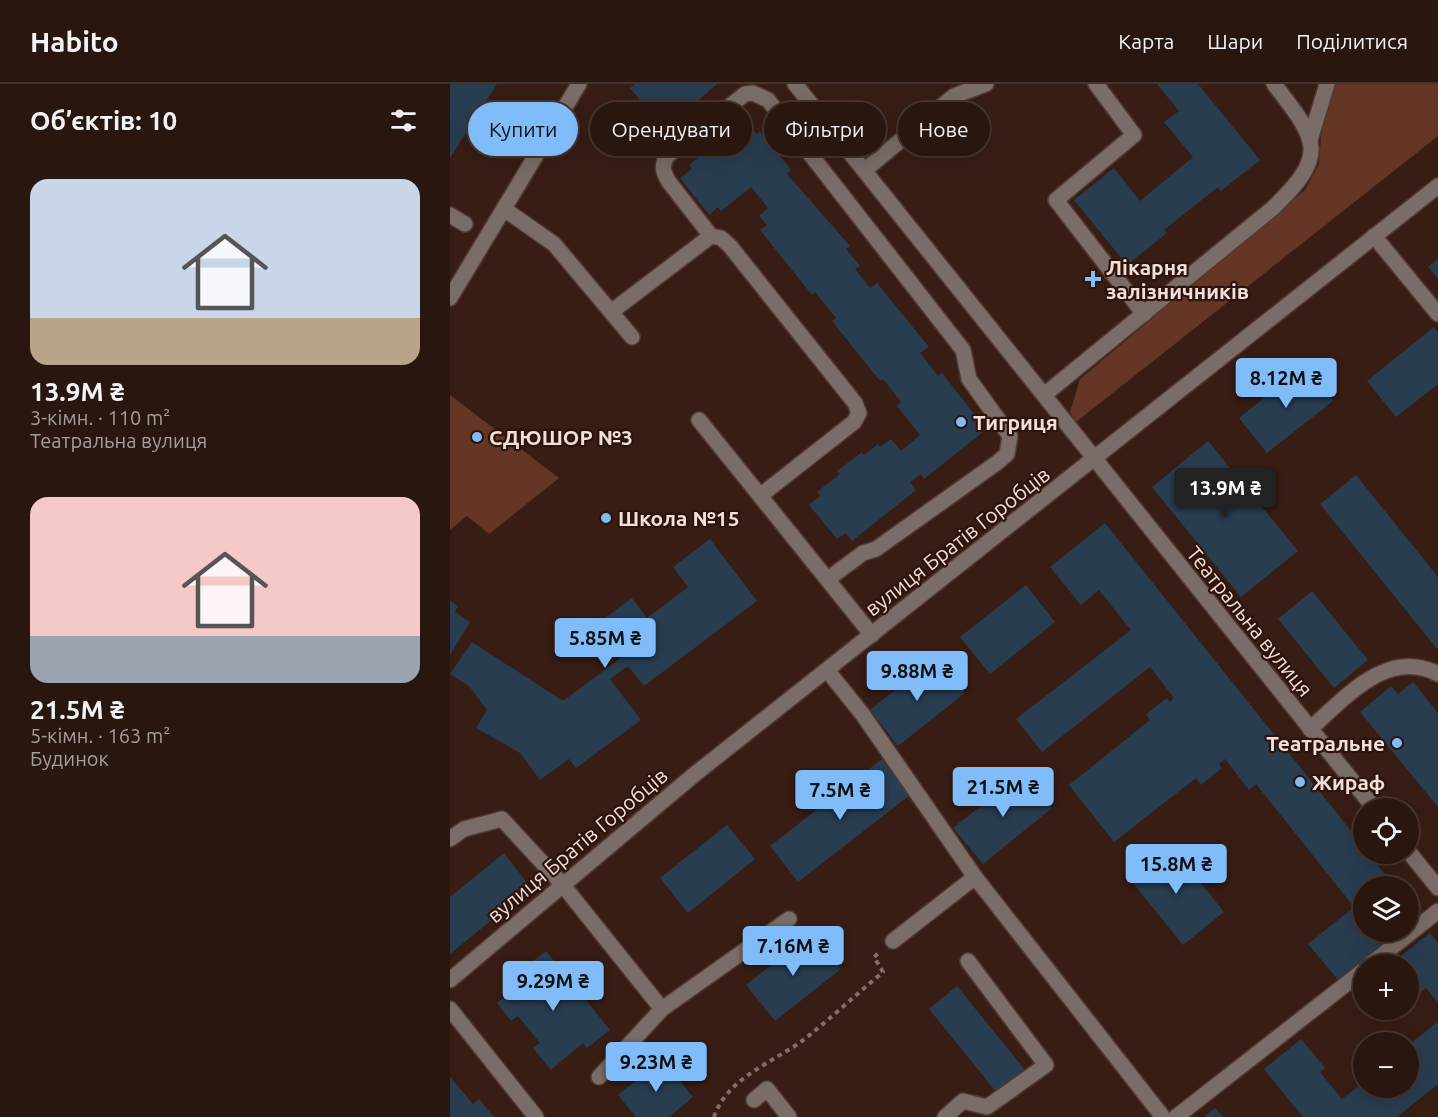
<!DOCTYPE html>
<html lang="uk">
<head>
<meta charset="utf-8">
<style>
  body { margin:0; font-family:Ubuntu,sans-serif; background:#35231d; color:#f1f3f6; height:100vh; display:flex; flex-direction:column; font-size:22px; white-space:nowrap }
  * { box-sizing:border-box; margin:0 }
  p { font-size:20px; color:#a59f9e }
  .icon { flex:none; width:33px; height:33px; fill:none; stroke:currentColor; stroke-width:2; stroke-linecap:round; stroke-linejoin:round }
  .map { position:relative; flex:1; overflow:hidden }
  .panel { display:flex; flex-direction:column; background:#29160f; width:450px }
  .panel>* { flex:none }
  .hud { position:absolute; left:18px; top:18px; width:570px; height:54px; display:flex; gap:12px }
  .fabs { position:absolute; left:903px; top:714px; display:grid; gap:12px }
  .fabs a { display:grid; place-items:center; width:66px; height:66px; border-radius:50%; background:#29160f; box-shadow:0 6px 24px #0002,0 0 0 2px #45352f; font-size:30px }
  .price { position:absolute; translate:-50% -51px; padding:0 14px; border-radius:6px; background:#81bcfa; color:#111; font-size:20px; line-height:39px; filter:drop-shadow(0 2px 3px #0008) }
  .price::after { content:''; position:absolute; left:50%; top:36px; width:18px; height:14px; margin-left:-9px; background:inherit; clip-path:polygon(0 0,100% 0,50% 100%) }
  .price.selected { background:#222; color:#fff }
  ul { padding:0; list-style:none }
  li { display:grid; align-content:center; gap:12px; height:318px; padding:0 30px }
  li span { display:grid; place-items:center; height:186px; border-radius:18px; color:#555 }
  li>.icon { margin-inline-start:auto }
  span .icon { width:108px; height:108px; fill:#fffc; stroke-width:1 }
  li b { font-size:26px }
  h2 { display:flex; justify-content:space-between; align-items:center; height:72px; padding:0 30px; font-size:26px }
  .pill { padding:0 21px; border-radius:27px; background:#29160f; box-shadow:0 6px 24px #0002,0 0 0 2px #45352f; font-size:21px; line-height:54px }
  .pill.selected { background:#81bcfa; color:#111 }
  header { display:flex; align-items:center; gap:36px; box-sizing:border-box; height:84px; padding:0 30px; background:#29160f; border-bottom:2px solid #45352f }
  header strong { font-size:28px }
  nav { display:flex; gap:33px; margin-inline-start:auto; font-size:21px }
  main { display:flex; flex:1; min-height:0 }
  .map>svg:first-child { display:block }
  .green { fill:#653625 }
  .building { fill:#293d51 }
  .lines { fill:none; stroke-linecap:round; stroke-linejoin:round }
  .minor-casing { stroke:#513830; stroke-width:18 }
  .path { stroke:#856e67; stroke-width:4; stroke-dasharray:4.5 4.5; stroke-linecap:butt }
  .minor { stroke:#7a6c67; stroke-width:15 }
  .poi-dot { fill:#81bcfa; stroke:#2c140a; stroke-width:2 }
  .labels { text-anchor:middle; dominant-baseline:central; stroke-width:4.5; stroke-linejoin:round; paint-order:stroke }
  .poi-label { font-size:21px; font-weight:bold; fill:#f2dfd9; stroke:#2c140a; text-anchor:start }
  .street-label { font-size:21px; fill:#f2dfd9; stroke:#2c140a }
</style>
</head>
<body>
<header>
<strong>Habito</strong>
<nav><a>Карта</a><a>Шари</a><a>Поділитися</a></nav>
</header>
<main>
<section class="panel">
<h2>Об’єктів: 10<svg class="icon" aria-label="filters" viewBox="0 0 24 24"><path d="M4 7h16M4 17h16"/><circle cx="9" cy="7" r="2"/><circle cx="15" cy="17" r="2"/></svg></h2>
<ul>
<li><span style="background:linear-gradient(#c9d6e8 75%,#b9a48a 0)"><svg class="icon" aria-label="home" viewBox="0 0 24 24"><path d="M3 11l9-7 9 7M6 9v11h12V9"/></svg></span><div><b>13.9M ₴</b><p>3-кімн. · 110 m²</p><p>Театральна вулиця</p></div></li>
<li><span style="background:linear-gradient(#f6c9c9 75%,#9aa5b1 0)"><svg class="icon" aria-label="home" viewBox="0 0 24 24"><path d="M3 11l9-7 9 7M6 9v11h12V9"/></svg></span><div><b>21.5M ₴</b><p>5-кімн. · 163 m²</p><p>Будинок</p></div></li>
</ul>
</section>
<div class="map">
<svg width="988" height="1033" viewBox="0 0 988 1033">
  <rect width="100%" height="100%" fill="#371d14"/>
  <g class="green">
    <polygon points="884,0 988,0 988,52 626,338 620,328 630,295 855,106 869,80 871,51"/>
    <polygon points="0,311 109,394 39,450 17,432 0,446"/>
  </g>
  <g class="building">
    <polygon points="1,0 47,0 0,74 0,2"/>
    <polygon points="185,0 267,0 215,45 180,4"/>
    <polygon points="707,0 748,0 810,76 771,107 768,103 714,146 717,149 677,181 624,116 664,84 690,117 743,73 714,38 729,27"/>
    <polygon points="299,40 307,50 310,47 341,86 337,90 400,162 396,165 410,182 405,185 420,204 427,199 479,263 470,269 488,292 492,289 529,336 526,339 533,348 474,395 471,390 460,398 466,406 402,457 396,449 387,455 359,421 370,412 367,408 390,390 387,387 412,368 414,371 428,360 430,363 441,355 451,367 470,351 447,322 451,318 433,295 430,297 382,237 386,234 365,208 362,211 310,146 317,141 309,132 318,124 301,103 271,127 268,123 259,131 230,94 242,85 239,81 285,45 288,48"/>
    <polygon points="988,175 988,195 978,183"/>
    <polygon points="984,243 988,248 988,300 946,333 917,297"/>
    <polygon points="855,281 883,317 817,369 789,334"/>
    <polygon points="758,357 848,467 791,513 702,403"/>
    <polygon points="906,391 988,493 988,566 870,420"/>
    <polygon points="655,439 914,763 914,770 919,770 939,796 930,802 914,802 914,848 951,848 889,897 858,860 904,823 806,700 799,706 775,675 769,680 772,684 751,701 746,694 664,758 619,701 700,636 696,630 717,614 720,618 724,614 700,583 592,668 566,635 681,546 649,506 631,521 600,483"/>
    <polygon points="260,455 307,517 194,602 178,582 160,595 191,636 126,684 119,675 90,696 70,669 26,644 37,626 19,602 0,590 22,558 113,617 172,573 147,540 182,514 197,534 238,503 223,483"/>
    <polygon points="576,501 605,538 540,590 510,553"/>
    <polygon points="862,507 918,576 884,604 828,535"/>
    <polygon points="0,517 8,522 5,528 20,538 0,571"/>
    <polygon points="487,573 515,609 448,662 420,626"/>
    <polygon points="963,598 988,629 988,723 910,628 941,602 948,610"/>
    <polygon points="432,675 460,711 348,798 320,762"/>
    <polygon points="573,688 602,724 533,780 503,744"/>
    <polygon points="277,741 305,775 238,829 210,794"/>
    <polygon points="720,761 774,828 733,861 679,794"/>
    <polygon points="54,769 81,804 0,870 0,813"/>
    <polygon points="362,849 391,885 325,937 296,901"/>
    <polygon points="980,849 988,859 988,919 976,904 969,910 958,897 958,880 945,880 943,878"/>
    <polygon points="96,867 160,946 137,964 133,959 101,986 83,964 90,959 68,932 61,937 47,919 79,893 73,885"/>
    <polygon points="507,902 575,986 547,1009 479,925"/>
    <polygon points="988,938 988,1000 947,1033 853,1033 814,985 851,955 875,984 870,988 892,1015 914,998 914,1004 958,1004 958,961"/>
    <polygon points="212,975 243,1013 219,1033 186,1033 168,1011"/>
    <polygon points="0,993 23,1020 29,1015 44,1033 0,1033"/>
    <polygon points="765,1024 773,1033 754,1033"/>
  </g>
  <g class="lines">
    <defs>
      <g id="minor">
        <polyline points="345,0 924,724"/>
        <polyline points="646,0 684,51 606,116 694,230"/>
        <polyline points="860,56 877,0"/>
        <polyline points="415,86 504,12 536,0"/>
        <polyline points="54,125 104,160 182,253"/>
        <polyline points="0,131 15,140"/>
        <path d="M261 152 219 98C213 88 211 82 217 72L295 10 303 9 318 16 513 266 519 295 560 352 557 370 548 378 426 465 413 469 378 495"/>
        <polyline points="924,152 988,230"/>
        <polyline points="0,214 129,0"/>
        <polyline points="161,228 261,152 271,154 280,162 405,319 409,329 404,338 311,411"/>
        <path d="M594 311 823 124C879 70 868 57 824 0"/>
        <polyline points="249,336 422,551"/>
        <polyline points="377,586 413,631 525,793 443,857"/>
        <path d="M860 645C895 614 938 563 988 590"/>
        <polyline points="0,755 14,745 52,735 112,800 212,925 149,993"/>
        <polyline points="958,767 988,804"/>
        <polyline points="525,793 713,1033"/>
        <polyline points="921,880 988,827"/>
        <polyline points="0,896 245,690 988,102"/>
        <polyline points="0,925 86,1033"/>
        <polyline points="212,925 339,835"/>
        <polyline points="304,1016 317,1005 339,1033"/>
        <polyline points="495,1033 513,1017 537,1023 596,981 518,877"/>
        <polyline points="726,1033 914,886"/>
      </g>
    </defs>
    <use href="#minor" class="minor-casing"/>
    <path class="path" d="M264 1033C277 993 325 978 356 954 382 933 407 910 433 888L424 873 430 868"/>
    <use href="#minor" class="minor"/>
  </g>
  <g class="poi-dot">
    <path d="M640 186h6v6h6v6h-6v6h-6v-6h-6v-6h6z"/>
    <circle cx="511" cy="338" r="6"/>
    <circle cx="27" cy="353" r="6"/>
    <circle cx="156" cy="434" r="6"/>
    <circle cx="947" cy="659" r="6"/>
    <circle cx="850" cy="698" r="6"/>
  </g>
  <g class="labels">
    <g class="poi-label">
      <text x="656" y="183">Лікарня<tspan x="656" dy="24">залізничників</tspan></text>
      <text x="523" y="338">Тигриця</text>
      <text x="39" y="353">СДЮШОР №3</text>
      <text x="168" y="434">Школа №15</text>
      <text x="935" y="659" text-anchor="end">Театральне</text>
      <text x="862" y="698">Жираф</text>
    </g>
    <g class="street-label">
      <text transform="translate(507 457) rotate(-38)">вулиця Братів Горобців</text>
      <text transform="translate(800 537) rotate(51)">Театральна вулиця</text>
      <text transform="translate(127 761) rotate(-40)">вулиця Братів Горобців</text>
    </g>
  </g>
</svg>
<div class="fabs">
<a><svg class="icon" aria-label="locate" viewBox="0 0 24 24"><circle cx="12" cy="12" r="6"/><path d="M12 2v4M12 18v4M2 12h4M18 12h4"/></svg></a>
<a><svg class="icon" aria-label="layers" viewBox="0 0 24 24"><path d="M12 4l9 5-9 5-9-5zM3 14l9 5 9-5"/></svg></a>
<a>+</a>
<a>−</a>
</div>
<b class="price" style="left:836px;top:325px">8.12M ₴</b>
<b class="price selected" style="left:775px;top:435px">13.9M ₴</b>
<b class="price" style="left:155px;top:585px">5.85M ₴</b>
<b class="price" style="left:467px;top:618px">9.88M ₴</b>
<b class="price" style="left:553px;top:734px">21.5M ₴</b>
<b class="price" style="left:390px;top:737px">7.5M ₴</b>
<b class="price" style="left:726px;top:811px">15.8M ₴</b>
<b class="price" style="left:343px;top:893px">7.16M ₴</b>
<b class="price" style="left:103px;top:928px">9.29M ₴</b>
<b class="price" style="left:206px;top:1009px">9.23M ₴</b>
<div class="hud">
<a class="pill selected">Купити</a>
<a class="pill">Орендувати</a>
<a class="pill">Фільтри</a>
<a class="pill">Нове</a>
</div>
</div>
</main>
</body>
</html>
